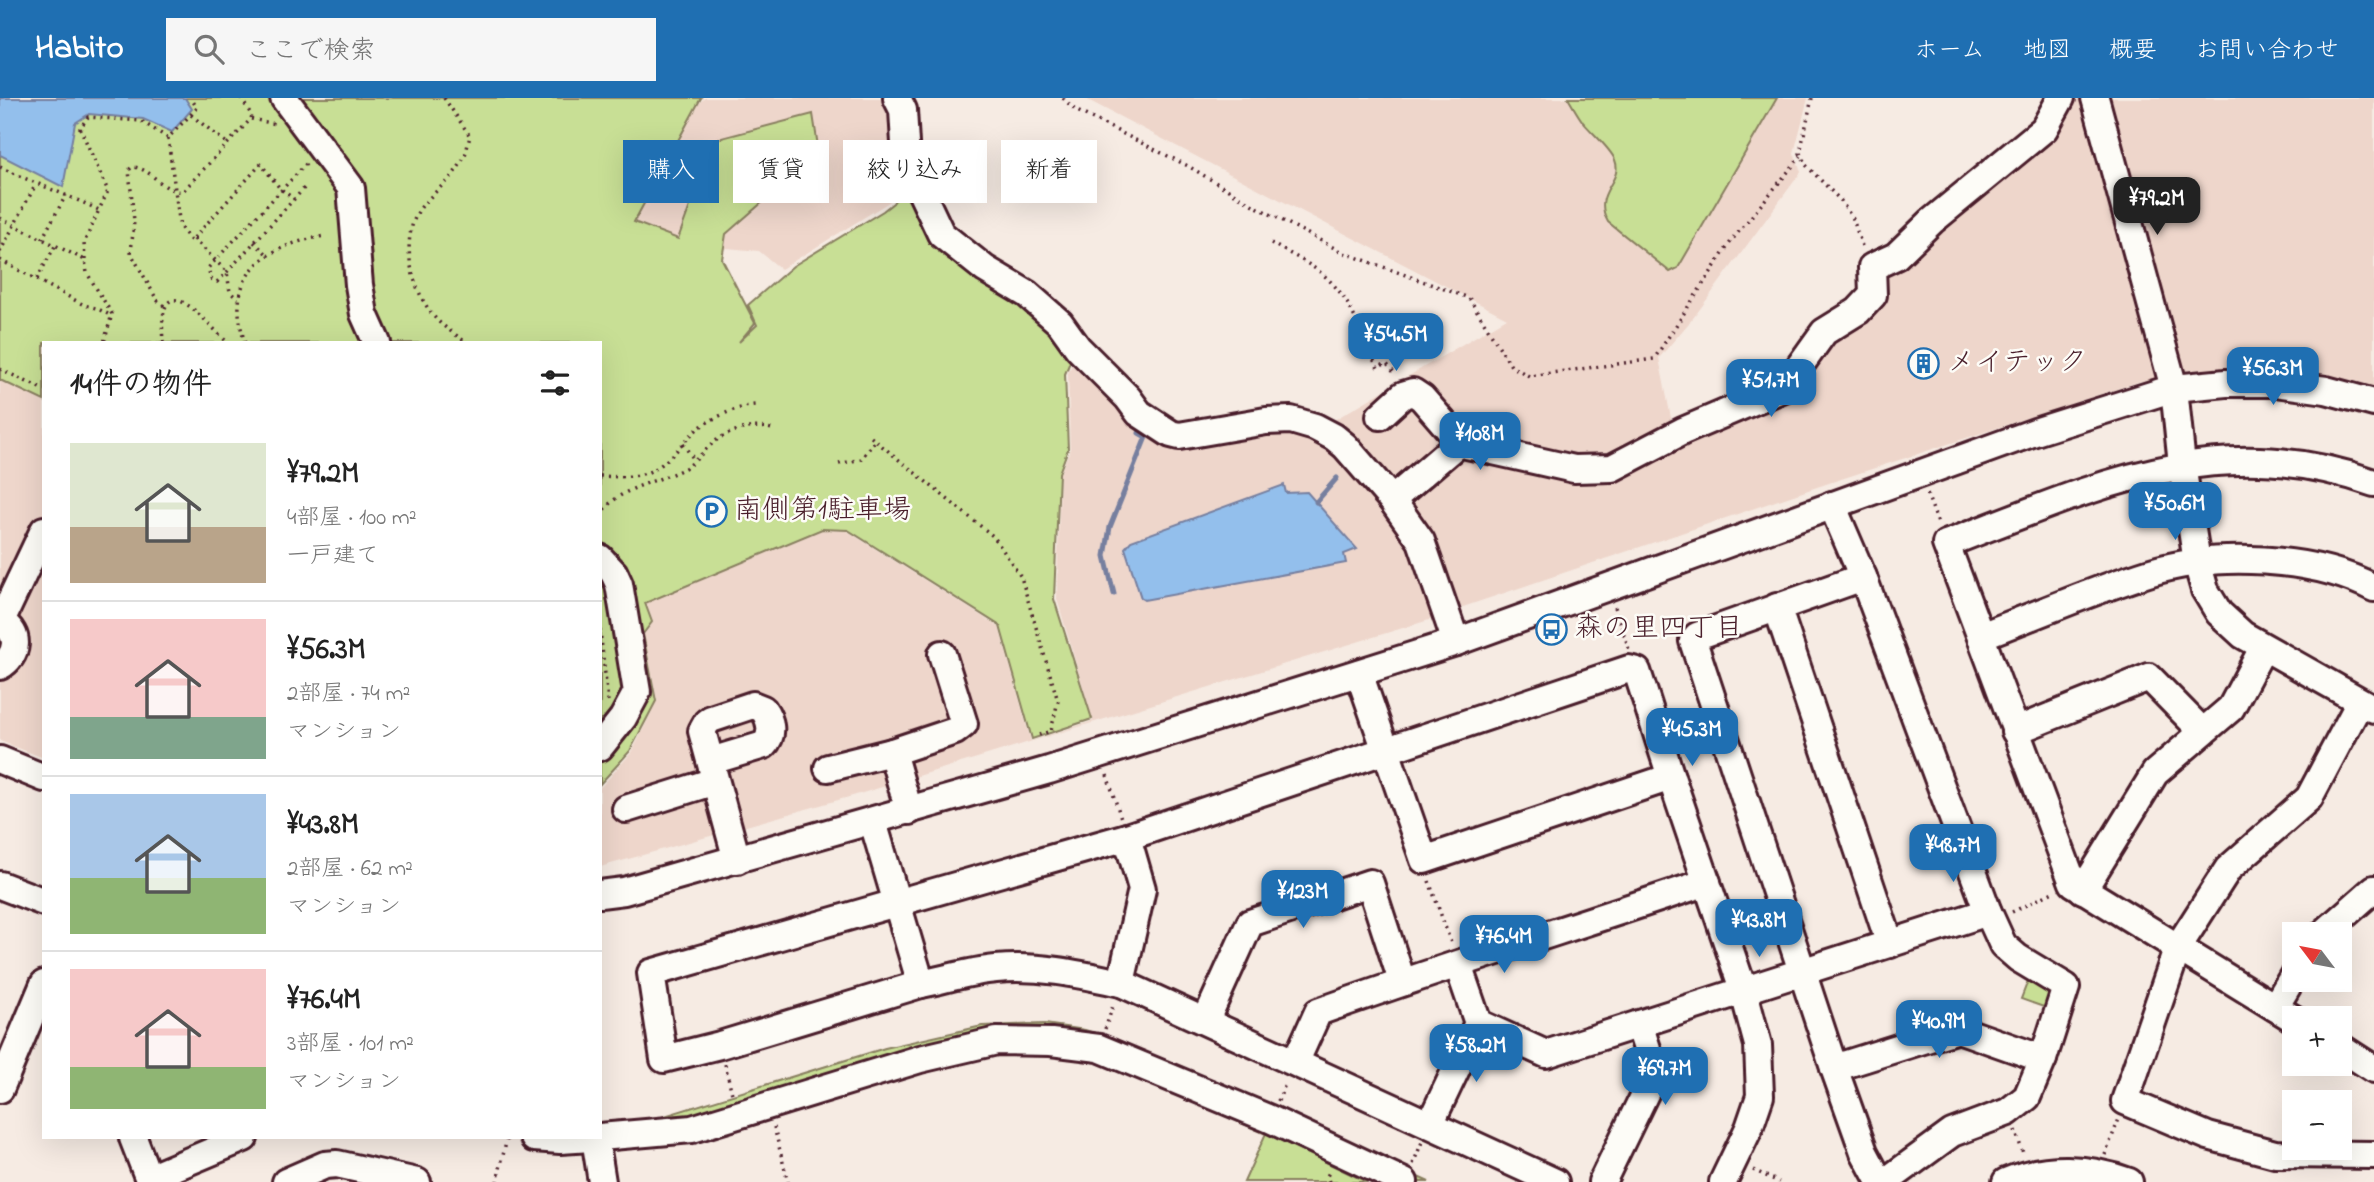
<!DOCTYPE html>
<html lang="ja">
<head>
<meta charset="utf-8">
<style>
  body { margin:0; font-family:"Indie Flower","Klee One",sans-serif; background:#f6f6f6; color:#222; height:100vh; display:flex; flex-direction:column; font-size:26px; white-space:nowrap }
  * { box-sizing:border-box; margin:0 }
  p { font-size:23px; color:#767676 }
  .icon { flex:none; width:38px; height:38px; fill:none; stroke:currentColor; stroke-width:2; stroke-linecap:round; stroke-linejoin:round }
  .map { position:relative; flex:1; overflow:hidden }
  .sheet { position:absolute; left:42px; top:243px; width:560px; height:798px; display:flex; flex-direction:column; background:#fff; border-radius:0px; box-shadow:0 7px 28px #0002 }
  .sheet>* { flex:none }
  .hud { position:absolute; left:623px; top:42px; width:665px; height:63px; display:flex; gap:14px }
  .needle { width:46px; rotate:302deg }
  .tools { position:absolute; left:2282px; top:824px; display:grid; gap:14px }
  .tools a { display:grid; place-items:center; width:70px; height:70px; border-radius:0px; background:#fff; box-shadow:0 7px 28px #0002; font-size:35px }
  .price { position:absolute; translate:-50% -60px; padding:0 16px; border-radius:14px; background:#1f6fb2; color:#fff; font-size:23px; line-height:46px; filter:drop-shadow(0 2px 4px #0008) }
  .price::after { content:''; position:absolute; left:50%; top:42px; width:21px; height:16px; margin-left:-10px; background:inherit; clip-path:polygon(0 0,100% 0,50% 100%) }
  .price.selected { background:#222; color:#fff }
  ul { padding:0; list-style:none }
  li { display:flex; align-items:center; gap:21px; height:175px; padding:0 28px }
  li+li { border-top:2px solid #e0e0e0 }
  li span { display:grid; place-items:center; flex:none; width:196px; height:140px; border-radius:0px; color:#555 }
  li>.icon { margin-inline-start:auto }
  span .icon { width:84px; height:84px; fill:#fffc; stroke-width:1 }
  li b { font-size:30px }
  h2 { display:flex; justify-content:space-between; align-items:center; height:84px; padding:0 28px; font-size:30px }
  .tag { padding:0 24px; border-radius:0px; background:#fff; box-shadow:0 7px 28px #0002; font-size:24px; line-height:63px }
  .tag.selected { background:#1f6fb2; color:#fff }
  header { display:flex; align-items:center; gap:42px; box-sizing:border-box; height:98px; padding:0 35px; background:#1f6fb2; color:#fff }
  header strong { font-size:33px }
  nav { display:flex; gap:38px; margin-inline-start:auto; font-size:24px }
  .search { width:490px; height:63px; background:#f6f6f6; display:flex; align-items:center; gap:18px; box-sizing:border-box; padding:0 24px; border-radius:0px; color:#767676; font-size:26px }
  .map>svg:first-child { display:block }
  .built { fill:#eed6cb }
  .green { fill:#c8df95; stroke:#897f60; stroke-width:2 }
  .water { fill:#93bfec; stroke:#767f9f; stroke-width:2 }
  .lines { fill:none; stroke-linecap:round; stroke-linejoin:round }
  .stream { stroke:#767f9f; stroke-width:5 }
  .minor-casing { stroke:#4a1f2b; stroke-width:32 }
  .path { stroke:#4a1f2b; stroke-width:3.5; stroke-dasharray:2 5; stroke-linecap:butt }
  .minor { stroke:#fdfcf7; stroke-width:26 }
  .labels { text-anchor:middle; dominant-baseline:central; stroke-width:5; stroke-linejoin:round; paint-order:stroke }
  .poi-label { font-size:28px; fill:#4a1f2b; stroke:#fdfcf7; text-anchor:start }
</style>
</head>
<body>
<header>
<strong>Habito</strong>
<div class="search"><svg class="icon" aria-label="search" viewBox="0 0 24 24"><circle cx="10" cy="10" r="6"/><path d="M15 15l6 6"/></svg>ここで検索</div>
<nav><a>ホーム</a><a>地図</a><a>概要</a><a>お問い合わせ</a></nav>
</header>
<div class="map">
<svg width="2374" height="1084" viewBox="0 0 2374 1084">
  <rect width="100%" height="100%" fill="#f6ebe3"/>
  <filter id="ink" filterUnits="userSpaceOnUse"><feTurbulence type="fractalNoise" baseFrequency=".0143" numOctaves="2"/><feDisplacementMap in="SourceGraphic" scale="14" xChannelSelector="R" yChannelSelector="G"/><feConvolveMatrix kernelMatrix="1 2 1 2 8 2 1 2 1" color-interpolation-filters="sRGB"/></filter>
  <g filter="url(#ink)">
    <g class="built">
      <polygon points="705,0 892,0 894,57 901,85 889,104 781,171 759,153 727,150 710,157 679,184 601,100 669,29"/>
      <polygon points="1084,0 1808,0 1794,55 1801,74 1694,219 1659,260 1676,345 1785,297 1877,174 2065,0 2374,0 2374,297 2212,278 2141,283 1826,386 1454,512 1440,507 1429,522 856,697 600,769 600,690 632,654 657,603 644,537 653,524 646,505 822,432 847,433 999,529 1031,643 1093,623 1057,501 1060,375 1070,352 1068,275 1077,255 1136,325 1312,335 1507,220"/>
      <polygon points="0,283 44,304 44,660 0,643"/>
    </g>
    <g class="green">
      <polygon points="0,0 701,0 634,124 678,141 714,42 813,16 819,55 726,136 722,161 755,225 739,244 757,227 748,207 793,168 883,113 893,105 903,90 920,115 1023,201 1074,254 1065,276 1068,351 1059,375 1054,501 1092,621 1032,641 1000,528 848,432 822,431 645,505 652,524 643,536 656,603 630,653 600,686 600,245 44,245 44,303 0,282"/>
      <path d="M1568 0H1777L1678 170 1670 174 1608 124C1591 94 1624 84 1615 62 1610 50 1591 34 1583 24 1577 16 1573 8 1568 0Z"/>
      <polygon points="2031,875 2054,889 2052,912 2021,901"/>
      <polygon points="1045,926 1085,932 1109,940 1429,1084 1379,1084 1267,1033 1264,1035 1095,960 1002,948 665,1026 661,1019 885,950 982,928"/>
      <polygon points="1266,1035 1367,1084 1244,1084"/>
    </g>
    <g class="water">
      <polygon points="0,0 185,0 192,11 172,34 143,21 89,16 75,25 63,89 0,57"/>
      <polygon points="1284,387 1286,395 1307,394 1357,451 1344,456 1346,465 1144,502 1141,500 1125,450 1131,443"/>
    </g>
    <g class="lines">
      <g class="stream">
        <polyline points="1316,404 1337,380"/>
        <polyline points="1114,496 1105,458 1110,429 1146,339 1139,335"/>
      </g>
      <defs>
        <g id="minor">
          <polyline points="284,0 351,90 359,187 364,216 377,245"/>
          <polyline points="897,0 903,12 906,62 941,136 985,171 1027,196 1060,225 1078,250 1128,300 1139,315 1171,336 1179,338 1266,323 1291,322 1315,329 1334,339 1345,348 1392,402 1421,443 1456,544"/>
          <polyline points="2095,0 2174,290 2182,367 2197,464 2205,492 2219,515 2243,537 2374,611"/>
          <polyline points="1380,318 1403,297 1413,294 1422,300 1462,346"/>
          <polyline points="1392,402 1455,348 1462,346 1574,371 1612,370 1683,333 1784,290 1824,234 1858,213 1873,197 1872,169 1896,158 1932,123 2044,31 2061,0"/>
          <polyline points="1832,407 1863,479 1988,814 2003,847 2018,860 2066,889 2043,961 2027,999 2008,1014 1952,1035 1885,1084"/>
          <polyline points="600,460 614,475 619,486 637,594 623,620 600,649"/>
          <polyline points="1863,479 1697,538 1693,543 1834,970 1864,1054 1880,1084"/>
          <polyline points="1777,509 1890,846"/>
          <polyline points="0,525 44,432"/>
          <path d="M1981 538C2037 517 2093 492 2151 474 2215 454 2314 458 2374 490"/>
          <path d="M0 568C18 558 21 535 2 525"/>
          <polyline points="1359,575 1424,762 1671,679 1743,891 1758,947 1760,998 1749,1030 1723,1084"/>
          <polyline points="2360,604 2309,700 2228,771 2178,849 2125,1003 2208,1038 2275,1056 2374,1057"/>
          <polyline points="2015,633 2149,579 2202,633"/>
          <polyline points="892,654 955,633 964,626 942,556"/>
          <polyline points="0,662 44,680"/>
          <path d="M711 663 764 647C774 637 771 622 763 611L753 607 711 621 707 624 702 633 737 762"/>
          <polyline points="828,670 892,654 909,713"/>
          <polyline points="626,711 715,683"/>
          <path d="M873 724 921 886C946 881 971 873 996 871 1039 867 1079 876 1121 885L1555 1084"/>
          <polyline points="0,787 44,804"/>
          <polyline points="2083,792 2155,675 2231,610 2263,550"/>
          <polyline points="600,796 624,793 1049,672 1456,544 2035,334 2174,290 2226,285 2275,285 2326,292 2374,305"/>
          <polyline points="2323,836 2374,791"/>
          <polyline points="1458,867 1478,925 1546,956 1988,814"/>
          <polyline points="1121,885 1142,791 1127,739"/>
          <polyline points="921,886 720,947 664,961 651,875 1127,739 1629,571 1637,573 1671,679"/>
          <polyline points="2275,909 2294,877"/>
          <path d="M2294 921 2073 785 1946 446C2092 390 2215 329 2374 385"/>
          <polyline points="1206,922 1250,825 1370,785 1402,883"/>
          <polyline points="2340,949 2374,971"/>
          <path d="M1296 963 1318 914C1446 868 1577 828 1707 784"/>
          <polyline points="1834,970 1958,931 2043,961"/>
          <polyline points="0,991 44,886"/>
          <polyline points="1430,1026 1478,925"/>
          <polyline points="600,1039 692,1031 920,961 997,943 1051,944 1099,950 1270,1021 1404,1084"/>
          <polyline points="133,1040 150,1084"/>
          <polyline points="534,1040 560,1042 591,1040"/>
          <polyline points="595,1040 602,1084"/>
          <polyline points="149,1080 244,1040"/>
          <polyline points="286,1084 325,1067 337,1066 417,1084"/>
          <polyline points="1602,1084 1652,981 1652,966 1639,926"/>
          <path d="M2006 1084C2045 1067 2090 1069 2129 1084"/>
        </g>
      </defs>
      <use href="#minor" class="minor-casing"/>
      <g class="path">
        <path d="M444 0 470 38C468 45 467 53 464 59 456 79 435 92 422 108 397 140 412 195 437 222 446 231 458 238 467 245"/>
        <polyline points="1063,0 1075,12 1188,68 1255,108 1342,154 1469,200 1511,268 1529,278 1654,261 1732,142 1801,58"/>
        <polyline points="1812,0 1800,55 1806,67 1841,103 1853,121 1863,151"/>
        <polyline points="191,17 228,46"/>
        <polyline points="251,21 276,26"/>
        <polyline points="168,40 180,129 191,143 261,66 282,93"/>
        <polyline points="306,66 208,170 211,181 217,184 227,174 307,87"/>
        <path d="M0 69C33 85 66 96 99 112L108 93 80 30 88 19 141 23 168 40 197 10 191 0"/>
        <polyline points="282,92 294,101"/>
        <polyline points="0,120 85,162 87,175 112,216 104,245"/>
        <polyline points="42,141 66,97"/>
        <polyline points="194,141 227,174 230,194 238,201"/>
        <polyline points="254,144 268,157"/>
        <path d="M1271 145C1291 157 1315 167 1331 184 1355 208 1362 242 1378 270L1386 265 1396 277"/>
        <polyline points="0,154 36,86"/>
        <polyline points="0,162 84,207 96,210 112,218"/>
        <polyline points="85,162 84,145 99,112"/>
        <polyline points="37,181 55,148"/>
        <path d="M164 208 157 202 131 155 134 123 129 72 132 69C152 69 163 96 183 93L250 22 252 18 241 0"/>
        <path d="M163 245C157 163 200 218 228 245"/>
        <path d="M245 245C223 177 263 148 325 138"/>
        <polyline points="0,271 44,292"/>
        <polyline points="871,339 994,439 1021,479 1058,603 1051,633 1039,637"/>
        <polyline points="683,346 695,363"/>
        <polyline points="839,366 861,361 875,343"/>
        <path d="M600 378C618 379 637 380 653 372 668 364 681 347 693 335 706 322 738 308 756 307"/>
        <polyline points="1927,396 1939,428"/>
        <path d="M600 417C618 389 656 385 685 370 696 364 703 353 713 345 729 332 755 325 775 332"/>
        <polyline points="1615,509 1629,551"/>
        <polyline points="600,532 608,603"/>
        <polyline points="1107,677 1121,720"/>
        <polyline points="1429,783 1451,845"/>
        <polyline points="2012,814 2055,793"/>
        <polyline points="1105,931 1114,905"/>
        <polyline points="725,966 732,996"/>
        <polyline points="1278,1003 1286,984"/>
        <polyline points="774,1029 788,1084"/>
        <polyline points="2015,1032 2023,1055"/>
        <polyline points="2105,1057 2119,1021"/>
        <polyline points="1413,1066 1422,1044"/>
        <polyline points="1753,1072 1779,1084"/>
        <polyline points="497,1084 507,1040"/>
        <polyline points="1329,1084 1327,1078 1330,1073"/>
      </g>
      <use href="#minor" class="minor"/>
    </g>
  </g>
  <defs>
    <symbol id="building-ring" viewBox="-11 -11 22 22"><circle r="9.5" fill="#fdfcf7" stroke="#1f6fb2" stroke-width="1.5"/><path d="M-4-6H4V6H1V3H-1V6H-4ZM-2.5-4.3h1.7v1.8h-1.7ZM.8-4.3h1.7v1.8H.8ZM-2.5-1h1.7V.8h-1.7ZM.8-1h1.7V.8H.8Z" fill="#1f6fb2"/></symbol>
    <symbol id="parking-ring" viewBox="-11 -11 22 22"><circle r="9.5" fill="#fdfcf7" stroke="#1f6fb2" stroke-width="1.5"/><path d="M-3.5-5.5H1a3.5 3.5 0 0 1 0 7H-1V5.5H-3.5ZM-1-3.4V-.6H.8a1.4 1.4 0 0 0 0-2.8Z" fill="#1f6fb2"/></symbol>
    <symbol id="bus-ring" viewBox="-11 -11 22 22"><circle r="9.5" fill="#fdfcf7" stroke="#1f6fb2" stroke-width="1.5"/><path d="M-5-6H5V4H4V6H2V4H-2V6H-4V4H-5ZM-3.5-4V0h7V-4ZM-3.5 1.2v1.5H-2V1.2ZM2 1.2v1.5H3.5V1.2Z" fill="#1f6fb2"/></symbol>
  </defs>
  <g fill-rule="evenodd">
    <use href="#building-ring" x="1906" y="248" width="35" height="35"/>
    <use href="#parking-ring" x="694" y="396" width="35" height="35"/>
    <use href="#bus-ring" x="1534" y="514" width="35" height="35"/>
  </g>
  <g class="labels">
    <g class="poi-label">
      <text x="1947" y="265">メイテック</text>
      <text x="734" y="413">南側第1駐車場</text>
      <text x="1575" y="531">森の里四丁目</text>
    </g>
  </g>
</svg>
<div class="tools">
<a><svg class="needle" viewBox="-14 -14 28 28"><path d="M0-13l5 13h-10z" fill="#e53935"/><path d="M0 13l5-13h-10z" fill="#767676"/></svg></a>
<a>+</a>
<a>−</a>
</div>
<b class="price selected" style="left:2157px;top:139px">¥79.2M</b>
<b class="price" style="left:1396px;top:275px">¥54.5M</b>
<b class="price" style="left:2273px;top:309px">¥56.3M</b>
<b class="price" style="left:1771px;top:321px">¥51.7M</b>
<b class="price" style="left:1480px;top:374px">¥108M</b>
<b class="price" style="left:2175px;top:444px">¥50.6M</b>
<b class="price" style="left:1692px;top:670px">¥45.3M</b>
<b class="price" style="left:1953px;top:786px">¥48.7M</b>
<b class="price" style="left:1303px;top:832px">¥123M</b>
<b class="price" style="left:1759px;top:861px">¥43.8M</b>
<b class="price" style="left:1504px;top:877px">¥76.4M</b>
<b class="price" style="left:1939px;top:962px">¥40.9M</b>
<b class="price" style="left:1476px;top:986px">¥58.2M</b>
<b class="price" style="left:1665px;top:1009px">¥69.7M</b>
<div class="hud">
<a class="tag selected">購入</a>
<a class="tag">賃貸</a>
<a class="tag">絞り込み</a>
<a class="tag">新着</a>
</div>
<section class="sheet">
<h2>14件の物件<svg class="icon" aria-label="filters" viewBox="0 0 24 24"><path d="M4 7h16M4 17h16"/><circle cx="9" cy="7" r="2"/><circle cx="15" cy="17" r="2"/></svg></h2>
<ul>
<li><span style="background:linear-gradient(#dfe7d0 60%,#b9a48a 0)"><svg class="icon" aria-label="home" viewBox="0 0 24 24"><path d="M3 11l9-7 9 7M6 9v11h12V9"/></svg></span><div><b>¥79.2M</b><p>4部屋 · 100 m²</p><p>一戸建て</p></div></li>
<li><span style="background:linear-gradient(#f6c9c9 70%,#7fa58c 0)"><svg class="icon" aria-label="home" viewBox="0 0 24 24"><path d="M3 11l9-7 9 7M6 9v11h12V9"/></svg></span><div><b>¥56.3M</b><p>2部屋 · 74 m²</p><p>マンション</p></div></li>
<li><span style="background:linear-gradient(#a9c7e8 60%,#8fb573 0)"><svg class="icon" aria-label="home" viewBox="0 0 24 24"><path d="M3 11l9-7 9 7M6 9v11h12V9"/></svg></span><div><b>¥43.8M</b><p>2部屋 · 62 m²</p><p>マンション</p></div></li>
<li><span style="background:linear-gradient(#f6c9c9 70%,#8fb573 0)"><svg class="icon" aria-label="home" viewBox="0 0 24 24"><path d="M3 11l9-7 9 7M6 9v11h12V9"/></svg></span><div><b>¥76.4M</b><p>3部屋 · 101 m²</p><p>マンション</p></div></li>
</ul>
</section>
</div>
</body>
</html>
